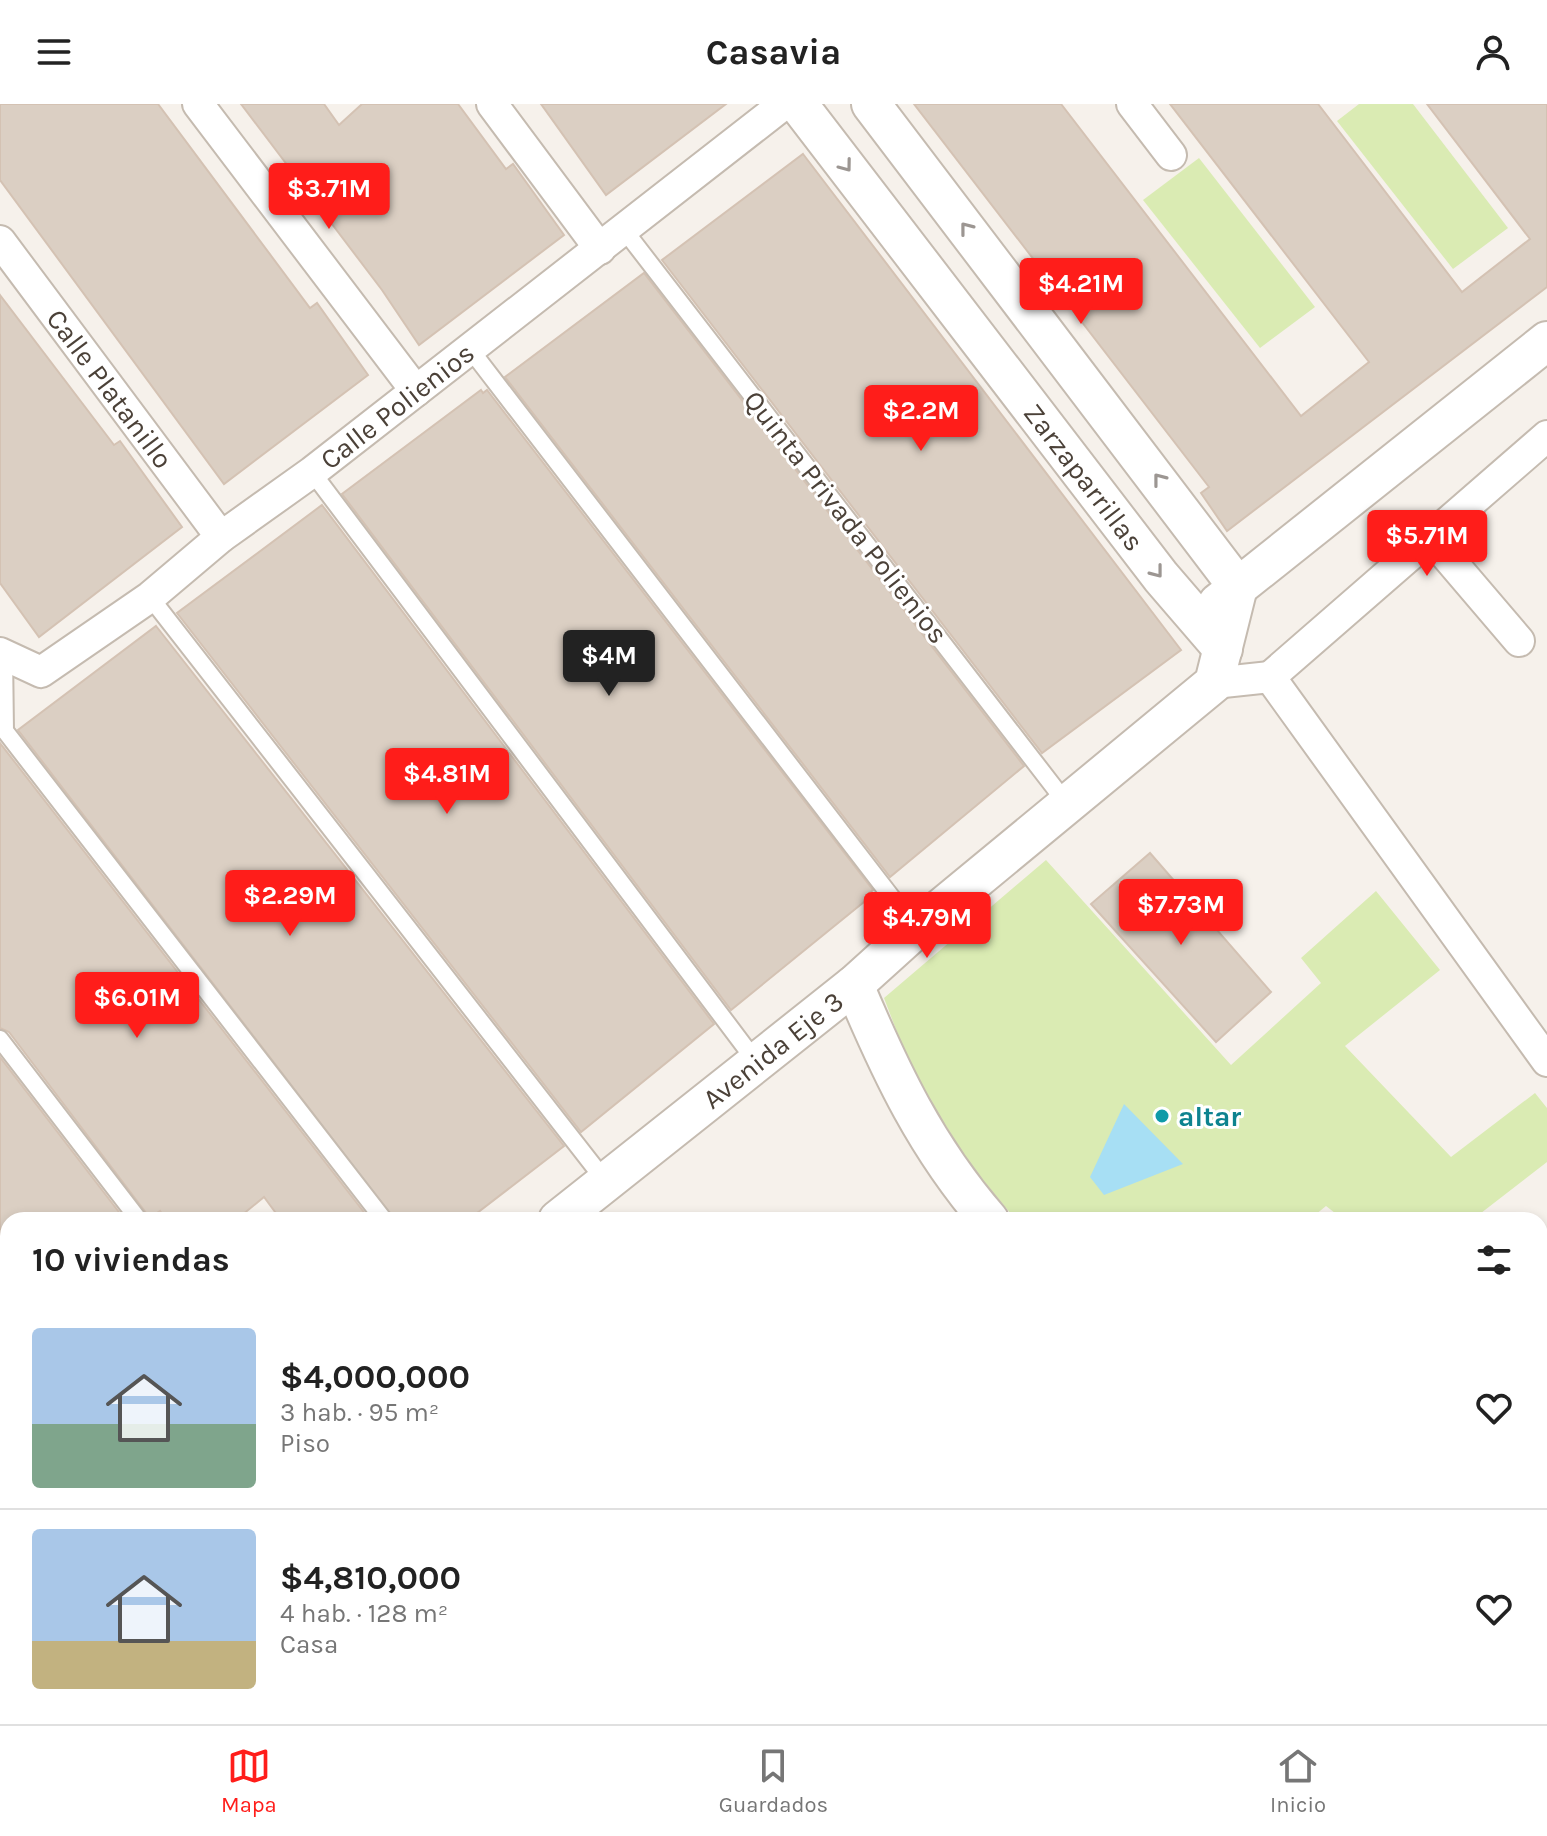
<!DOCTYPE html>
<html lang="es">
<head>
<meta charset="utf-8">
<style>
  body { margin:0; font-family:Karla,sans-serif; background:#f6f6f6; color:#222; height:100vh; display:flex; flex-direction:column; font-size:30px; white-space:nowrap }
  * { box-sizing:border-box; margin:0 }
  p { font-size:26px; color:#767676 }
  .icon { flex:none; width:44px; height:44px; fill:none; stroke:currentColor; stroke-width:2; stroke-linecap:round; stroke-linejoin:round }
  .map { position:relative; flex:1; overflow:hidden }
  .details { position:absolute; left:0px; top:1108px; width:1548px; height:512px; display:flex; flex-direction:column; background:#fff; border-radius:24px 24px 0 0; box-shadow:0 4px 12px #0003 }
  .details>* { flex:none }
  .price { position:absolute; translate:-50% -68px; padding:0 18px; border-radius:8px; background:#ff1d1a; color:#fff; font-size:26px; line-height:52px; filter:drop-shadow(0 2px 4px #0008) }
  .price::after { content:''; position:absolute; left:50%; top:48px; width:24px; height:18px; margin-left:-12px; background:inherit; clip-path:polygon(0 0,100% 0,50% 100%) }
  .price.on { background:#222; color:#fff }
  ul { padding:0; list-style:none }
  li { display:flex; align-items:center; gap:24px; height:200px; padding:0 32px }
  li+li { border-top:2px solid #e0e0e0 }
  li span { display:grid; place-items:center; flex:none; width:224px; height:160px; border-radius:8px; color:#555 }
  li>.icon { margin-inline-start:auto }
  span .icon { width:96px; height:96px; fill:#fffc; stroke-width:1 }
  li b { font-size:34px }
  h2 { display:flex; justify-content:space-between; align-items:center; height:96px; padding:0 32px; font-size:34px }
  header { display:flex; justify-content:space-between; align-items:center; height:104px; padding:0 32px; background:#fff; font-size:36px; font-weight:700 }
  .dock { display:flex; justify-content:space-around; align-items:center; height:112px; border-top:2px solid #e0e0e0; background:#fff; font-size:22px; color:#767676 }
  .dock a { display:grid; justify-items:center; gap:4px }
  .dock .on { color:#ff1d1a }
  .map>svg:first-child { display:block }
  .green { fill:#daebb3 }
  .water { fill:#a7dff4 }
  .building { fill:#dbcfc3; stroke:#d4c2b3; stroke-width:2 }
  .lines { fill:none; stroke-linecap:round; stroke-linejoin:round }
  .service-casing { stroke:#c5bbb0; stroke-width:20 }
  .minor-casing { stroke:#c5bbb0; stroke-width:34 }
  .tertiary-casing { stroke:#c5bbb0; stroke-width:42 }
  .service { stroke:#fff; stroke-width:16 }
  .minor { stroke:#fff; stroke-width:30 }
  .tertiary { stroke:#fff; stroke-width:38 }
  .oneway { stroke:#9c9692 }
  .culture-dot { fill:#0f9aa8; stroke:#fff; stroke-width:3 }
  .labels { text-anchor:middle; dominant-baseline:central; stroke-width:6; stroke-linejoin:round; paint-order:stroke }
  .street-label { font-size:28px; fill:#4b4138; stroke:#fff }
  .culture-label { font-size:28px; font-weight:bold; fill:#0d838f; stroke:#fff; text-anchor:start }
</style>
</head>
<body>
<header><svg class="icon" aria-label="menu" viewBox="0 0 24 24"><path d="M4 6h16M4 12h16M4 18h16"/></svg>Casavia<svg class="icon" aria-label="person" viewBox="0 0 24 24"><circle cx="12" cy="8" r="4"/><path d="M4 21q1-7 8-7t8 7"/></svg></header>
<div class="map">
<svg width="1547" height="1620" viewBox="0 0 1547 1620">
  <rect width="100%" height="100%" fill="#f6f1eb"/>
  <g class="green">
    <polygon points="1359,0 1413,0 1508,124 1453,165 1337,17"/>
    <polygon points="1199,54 1315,203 1260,244 1143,96"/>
    <polygon points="1046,756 1231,961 1321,879 1301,854 1376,787 1440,866 1345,942 1451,1053 1535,989 1547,1004 1547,1058 1472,1116 1344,1116 1326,1102 1309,1116 1016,1116 972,1063 913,970 884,894"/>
  </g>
  <polygon class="water" points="1124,1000 1183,1060 1104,1091 1090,1073"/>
  <g class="building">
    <polygon points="0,0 158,0 310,204 317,199 368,271 224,380 0,76"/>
    <polygon points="241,0 324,0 339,21 362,0 458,0 506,65 513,60 564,131 419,241 382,186"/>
    <polygon points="541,0 726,0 606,91"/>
    <polygon points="914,0 1061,0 1301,312 1369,258 1170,0 1318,0 1462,188 1530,135 1427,0 1547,0 1547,183 1227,427 1201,389 1209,383"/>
    <polygon points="803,50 1181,546 1042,649 662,156"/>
    <polygon points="644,169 1024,662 890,773 505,273"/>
    <polygon points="0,191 114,341 120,337 182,423 39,533 0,479"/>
    <polygon points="481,286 483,289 487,286 873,786 868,790 870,793 731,906 342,390"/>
    <polygon points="322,401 714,920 581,1028 177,509"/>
    <polygon points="156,522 564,1042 468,1116 395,1116 18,626"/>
    <polygon points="0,639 370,1116 281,1116 264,1093 236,1116 166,1116 160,1107 150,1114 9,928 0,924"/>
    <polygon points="1150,749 1271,888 1216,938 1091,800"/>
    <polygon points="0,953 125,1116 8,1116 8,1138 0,1143"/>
  </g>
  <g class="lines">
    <defs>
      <g id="service">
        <polyline points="625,127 1067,700"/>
        <polyline points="470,245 916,825"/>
        <polyline points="312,368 757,959"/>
        <polyline points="150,493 606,1078"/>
        <polyline points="4,549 5,627 384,1116"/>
        <polyline points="0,935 139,1116"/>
        <polyline points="0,1260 8,1270"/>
      </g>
      <g id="minor">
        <polyline points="198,0 416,287"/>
        <polyline points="492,0 600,145"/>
        <polyline points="1132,0 1171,51"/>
        <path id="s1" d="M0 137 221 433"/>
        <polyline points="1432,435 1519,537"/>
        <path id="s2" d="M0 549 41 568 150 493 221 433 312 368 784 0"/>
        <polyline points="1270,573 1547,332"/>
        <polyline points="1214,579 1270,573 1547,957"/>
        <polyline points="1540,1429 1547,1423"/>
        <polyline points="664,1612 672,1620"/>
      </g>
      <g id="tertiary">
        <path id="s3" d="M798 0 1161 473 1223 545"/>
        <polyline points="1218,499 1547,237"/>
        <path d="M854 881C891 969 926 1043 989 1116"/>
        <path id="s4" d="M558 1116 854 881 916 825 1214 579 1238 483 871 0"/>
        <polyline points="0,1551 8,1545"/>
        <polyline points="969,1612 977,1620"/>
        <polyline points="1465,1612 1474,1620"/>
      </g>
    </defs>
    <use href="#service" class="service-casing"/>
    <use href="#minor" class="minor-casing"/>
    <use href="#tertiary" class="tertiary-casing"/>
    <use href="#service" class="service"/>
    <use href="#minor" class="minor"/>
    <use href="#tertiary" class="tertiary"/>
  </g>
  <defs><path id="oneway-chevron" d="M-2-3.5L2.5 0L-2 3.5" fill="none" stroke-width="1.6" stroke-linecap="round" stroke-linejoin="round" transform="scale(2)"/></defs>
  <g class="oneway">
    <use href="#oneway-chevron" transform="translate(846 62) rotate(53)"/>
    <use href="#oneway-chevron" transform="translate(966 124) rotate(-128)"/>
    <use href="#oneway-chevron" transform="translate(1159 375) rotate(-128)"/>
    <use href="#oneway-chevron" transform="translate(1157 468) rotate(52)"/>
  </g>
  <circle class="culture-dot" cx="1162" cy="1012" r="8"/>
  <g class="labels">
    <g class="street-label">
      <text stroke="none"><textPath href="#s1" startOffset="184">Calle Platanillo</textPath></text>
      <text stroke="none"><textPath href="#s2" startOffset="490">Calle Polienios</textPath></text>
      <text stroke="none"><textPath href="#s3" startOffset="470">Zarzaparrillas</textPath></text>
      <text transform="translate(846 413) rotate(52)">Quinta Privada Polienios</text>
      <text stroke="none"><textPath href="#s4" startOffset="274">Avenida Eje 3</textPath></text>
    </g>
    <g class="culture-label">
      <text x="1178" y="1012">altar</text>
    </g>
  </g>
</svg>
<b class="price" style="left:329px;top:127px">$3.71M</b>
<b class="price" style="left:1081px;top:222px">$4.21M</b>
<b class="price" style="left:921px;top:349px">$2.2M</b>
<b class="price" style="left:1427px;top:474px">$5.71M</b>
<b class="price on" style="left:609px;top:594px">$4M</b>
<b class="price" style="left:447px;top:712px">$4.81M</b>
<b class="price" style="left:290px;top:834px">$2.29M</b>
<b class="price" style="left:1181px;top:843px">$7.73M</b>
<b class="price" style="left:927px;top:856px">$4.79M</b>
<b class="price" style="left:137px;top:936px">$6.01M</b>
<section class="details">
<h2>10 viviendas<svg class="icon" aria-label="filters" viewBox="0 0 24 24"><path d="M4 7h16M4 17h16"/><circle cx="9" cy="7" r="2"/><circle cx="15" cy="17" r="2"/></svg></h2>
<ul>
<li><span style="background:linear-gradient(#a9c7e8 60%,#7fa58c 0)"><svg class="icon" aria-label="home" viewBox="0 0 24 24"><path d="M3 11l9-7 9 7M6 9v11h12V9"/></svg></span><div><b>$4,000,000</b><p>3 hab. · 95 m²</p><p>Piso</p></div><svg class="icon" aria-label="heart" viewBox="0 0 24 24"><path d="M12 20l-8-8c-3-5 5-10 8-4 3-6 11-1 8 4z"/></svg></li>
<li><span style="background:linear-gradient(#a9c7e8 70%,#c2b280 0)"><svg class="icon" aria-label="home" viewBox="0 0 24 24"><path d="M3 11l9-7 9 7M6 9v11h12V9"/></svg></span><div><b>$4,810,000</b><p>4 hab. · 128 m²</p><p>Casa</p></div><svg class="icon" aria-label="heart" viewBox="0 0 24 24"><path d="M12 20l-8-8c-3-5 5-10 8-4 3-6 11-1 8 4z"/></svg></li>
</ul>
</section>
</div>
<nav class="dock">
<a class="on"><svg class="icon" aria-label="map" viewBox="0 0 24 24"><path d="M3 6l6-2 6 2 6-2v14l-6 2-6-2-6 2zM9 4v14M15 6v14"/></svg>Mapa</a>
<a><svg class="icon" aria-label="saved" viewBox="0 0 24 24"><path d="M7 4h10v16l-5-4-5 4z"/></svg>Guardados</a>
<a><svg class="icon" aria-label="home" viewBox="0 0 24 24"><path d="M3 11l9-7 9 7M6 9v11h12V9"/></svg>Inicio</a>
</nav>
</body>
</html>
